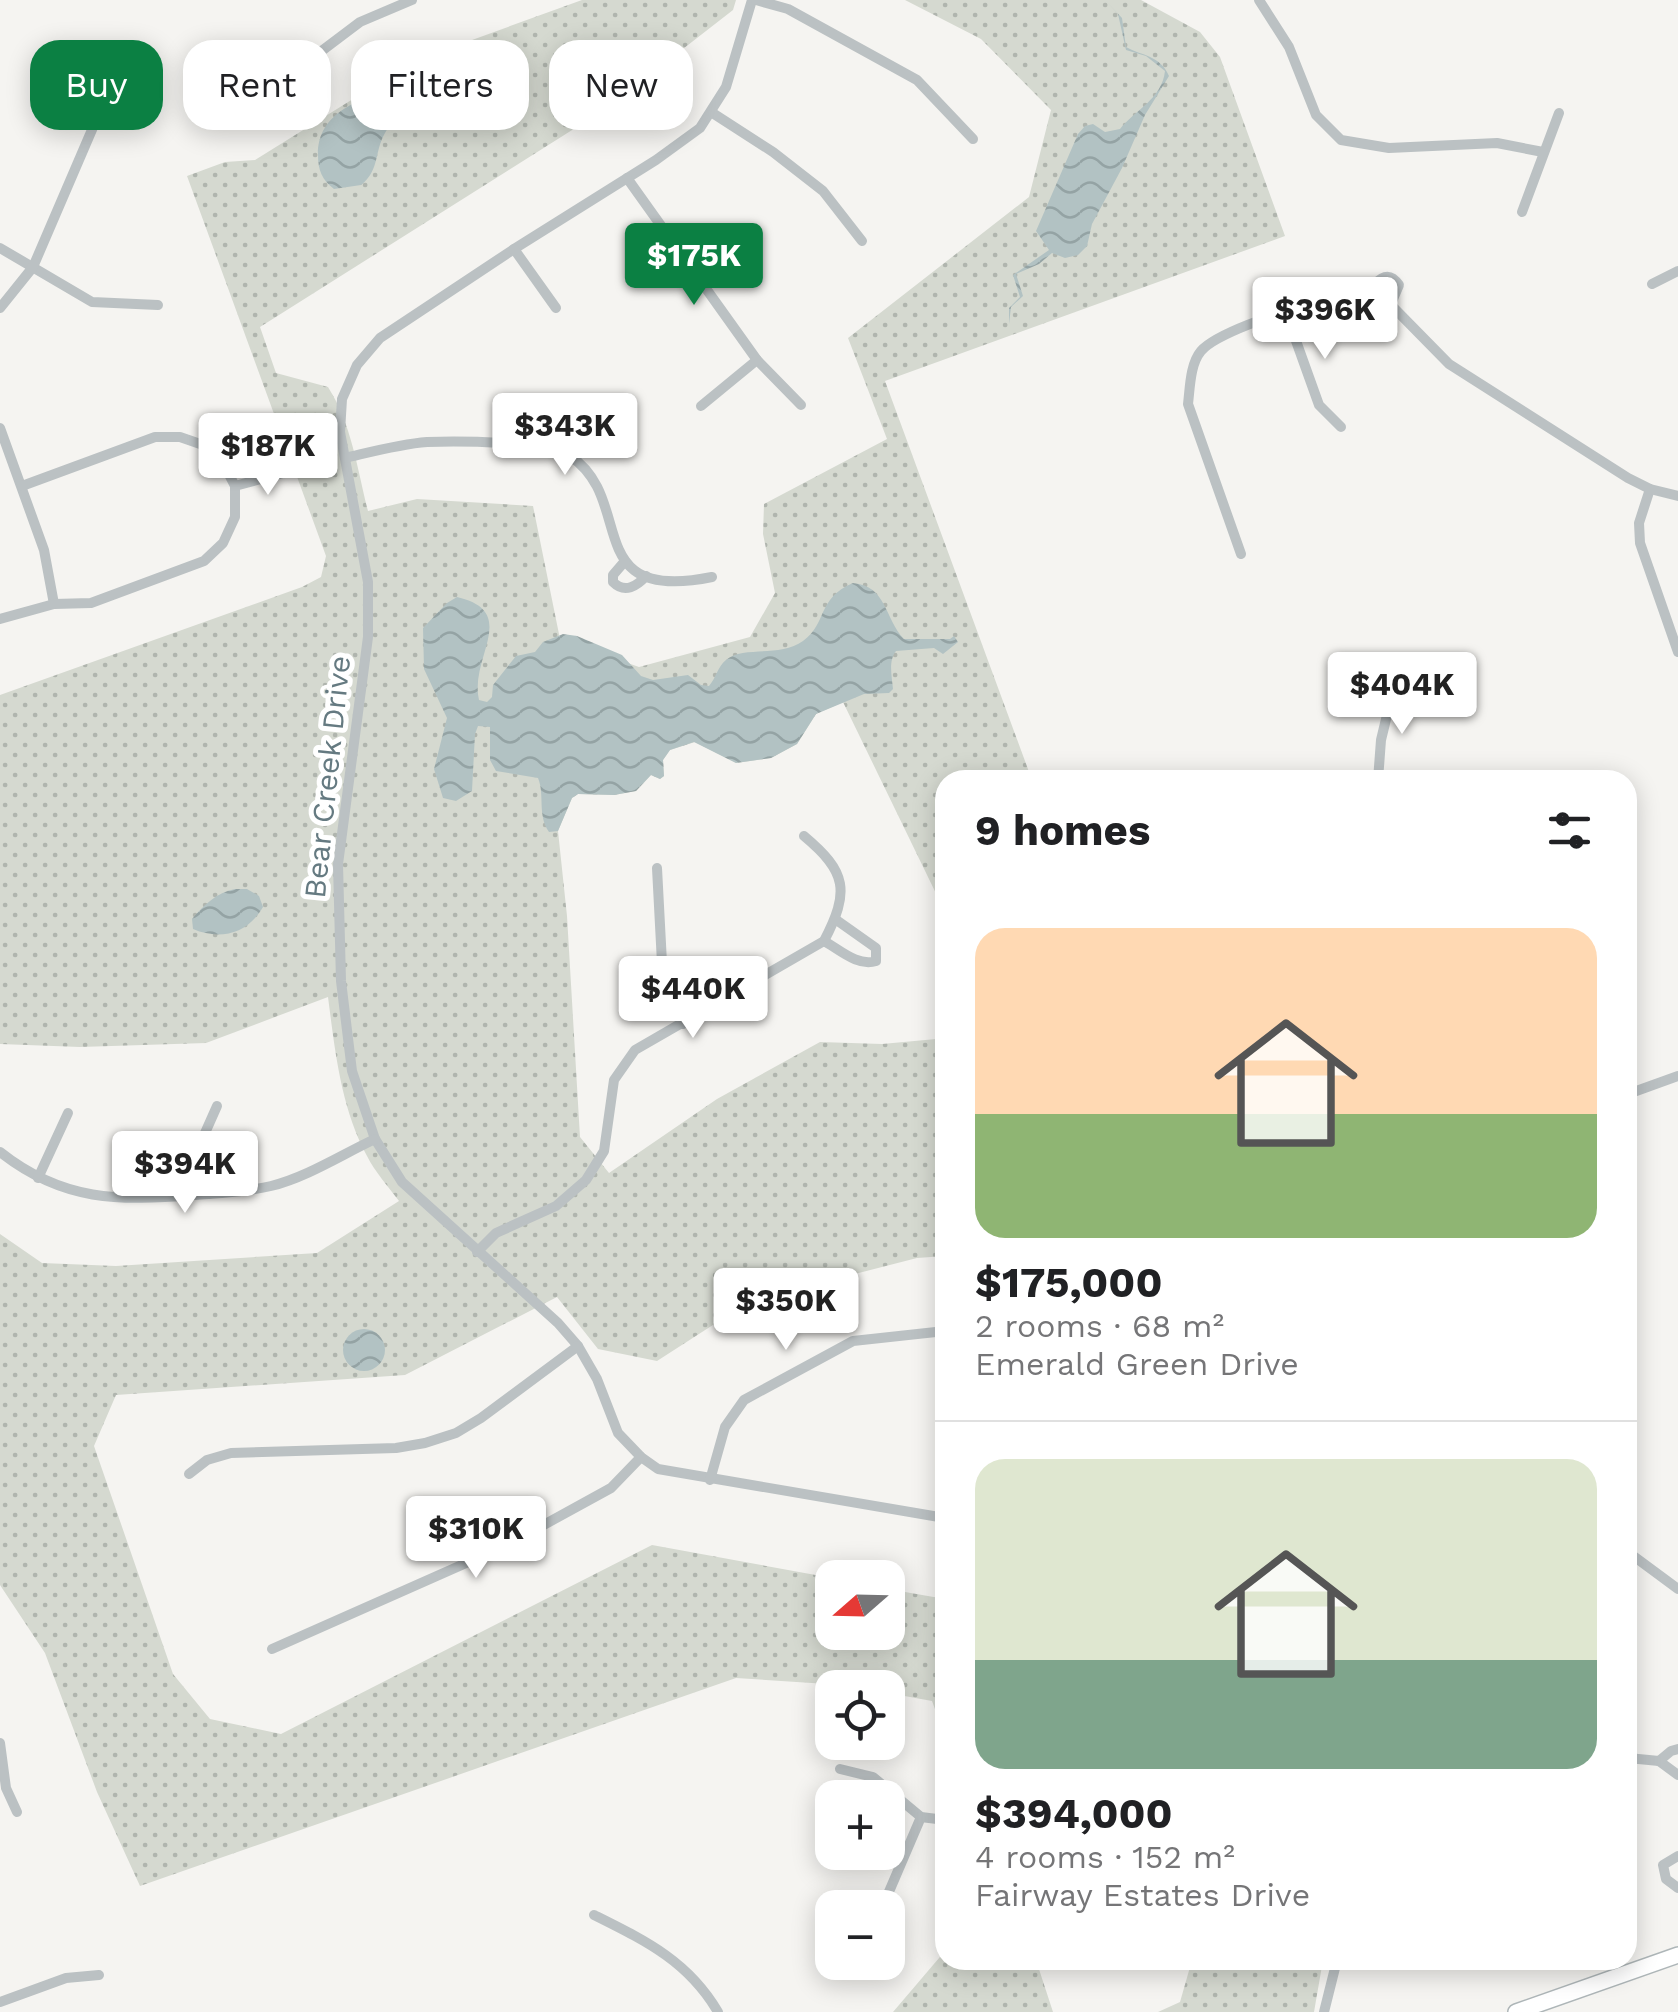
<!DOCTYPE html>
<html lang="en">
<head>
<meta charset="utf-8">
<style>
  body { margin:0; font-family:"Work Sans",sans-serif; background:#f2f2f2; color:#202124; height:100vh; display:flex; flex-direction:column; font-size:38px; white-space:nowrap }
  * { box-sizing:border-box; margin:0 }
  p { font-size:32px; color:#757577 }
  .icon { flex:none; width:55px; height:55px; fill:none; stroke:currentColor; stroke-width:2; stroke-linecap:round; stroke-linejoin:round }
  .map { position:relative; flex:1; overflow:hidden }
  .sheet { position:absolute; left:935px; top:770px; width:702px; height:1200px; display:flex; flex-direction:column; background:#fff; border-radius:30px; box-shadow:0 5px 25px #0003 }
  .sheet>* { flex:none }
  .banner { position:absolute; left:30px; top:40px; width:755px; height:90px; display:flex; gap:20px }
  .needle { width:65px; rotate:250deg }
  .controls { position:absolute; left:815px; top:1560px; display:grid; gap:20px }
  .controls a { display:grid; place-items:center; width:90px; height:90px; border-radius:20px; background:#fff; box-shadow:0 5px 25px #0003; font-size:50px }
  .price { position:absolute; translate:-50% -85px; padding:0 22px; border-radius:10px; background:#fff; color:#222; font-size:32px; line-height:65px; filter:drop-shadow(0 2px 5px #0008) }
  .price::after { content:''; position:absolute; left:50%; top:60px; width:30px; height:22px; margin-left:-15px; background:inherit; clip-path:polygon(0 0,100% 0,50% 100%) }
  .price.on { background:#0b8043; color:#fff }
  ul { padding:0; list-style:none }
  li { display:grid; align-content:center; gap:20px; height:530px; padding:0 40px }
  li+li { border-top:2px solid #e0e0e0 }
  li span { display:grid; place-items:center; height:310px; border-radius:30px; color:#555 }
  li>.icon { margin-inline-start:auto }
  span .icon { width:180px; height:180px; fill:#fffc; stroke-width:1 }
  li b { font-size:42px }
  h2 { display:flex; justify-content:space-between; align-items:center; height:120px; padding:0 40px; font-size:42px }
  .pill { padding:0 35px; border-radius:30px; background:#fff; box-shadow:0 5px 25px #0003; font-size:35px; line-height:90px }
  .pill.on { background:#0b8043; color:#fff }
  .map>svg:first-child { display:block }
  .grass { fill:url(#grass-dots) }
  .water { fill:url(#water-waves) }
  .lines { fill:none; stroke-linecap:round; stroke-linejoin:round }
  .secondary-casing { stroke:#aeb6b8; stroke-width:18 }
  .street { stroke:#bbc1c3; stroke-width:10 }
  .secondary { stroke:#fff; stroke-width:15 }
  .labels { text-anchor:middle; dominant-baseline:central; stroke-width:10; stroke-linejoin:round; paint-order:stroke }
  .street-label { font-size:30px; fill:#657a81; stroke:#fff }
</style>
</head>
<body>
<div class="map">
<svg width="1678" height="2012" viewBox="0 0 1678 2012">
  <defs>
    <pattern id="grass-dots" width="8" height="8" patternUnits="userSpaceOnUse" patternTransform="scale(2.5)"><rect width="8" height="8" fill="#d5d9d0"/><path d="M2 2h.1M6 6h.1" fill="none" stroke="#b0b5ae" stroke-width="1.8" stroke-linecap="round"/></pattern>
    <pattern id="water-waves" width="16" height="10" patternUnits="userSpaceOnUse" patternTransform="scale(2.5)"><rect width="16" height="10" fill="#b2c2c3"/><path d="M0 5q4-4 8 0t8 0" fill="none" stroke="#94a3a4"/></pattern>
  </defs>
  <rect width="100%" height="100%" fill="#f5f4f1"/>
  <g class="grass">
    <path d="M582 0H736L733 10 607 108 260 327 276 373 328 387C352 425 357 468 368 511L417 499 533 506 560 639 639 667 750 637 775 593 763 534 764 504 887 439 848 338 1029 197 1051 110 981 39 905 0H1141L1200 32 1220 57 1285 236 885 381 1032 780H945V912L843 702 816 714 797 744 771 758 736 763 695 742 670 750 663 760 664 776 660 779 651 775 636 791 614 795 578 794 572 798 558 831 567 916 580 1137 609 1173 717 1099 820 1042 882 1044 936 1039 945 1029V1256L917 1258 812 1285 730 1314 657 1361 598 1349 557 1297 405 1375 116 1395 94 1446 173 1674 210 1719 281 1734 652 1545 832 1578V1632H888V1589L945 1599V1750L943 1731 932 1701 888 1693V1688L736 1678 140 1886 97 1792 45 1653 0 1585V1234L42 1263 116 1266 317 1253 399 1201C388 1186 375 1172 367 1156 341 1108 335 1051 328 997L206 1043 80 1047 0 1044V695L302 587 321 577 326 556 187 176 225 162 255 160 414 61Z"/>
    <polygon points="945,1951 945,1960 1036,1960 1053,2012 893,2012"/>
    <polygon points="1192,1960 1323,1960 1314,2012 1158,2012 1180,2002"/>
  </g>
  <g class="water">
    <path d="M1105 0 1122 18 1126 47C1142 56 1160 55 1169 76L1145 115 1122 168 1092 224 1087 246 1078 255 1065 258 1052 253 1039 264 1016 274 1023 296 1011 307 1009 324V308L1020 297 1013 275 1049 250 1036 231 1078 134 1085 126 1093 124 1105 132 1120 129C1135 110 1162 99 1165 71L1146 56 1126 50 1118 14Z"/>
    <path d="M396 90 404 98C405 116 393 119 385 133 374 152 380 170 361 185L334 189C322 180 318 170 318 155 317 112 362 97 396 90Z"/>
    <path d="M853 583C887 586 884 618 904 639H950L954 636 958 642 943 654 934 648 896 651C888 661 892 677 893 689L889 693 864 694 816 714 797 744 771 758 736 763 694 742 670 750 663 760 664 776 660 779 651 775 636 791 614 795 578 794 572 798 558 831 549 832C537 815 545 795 538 778L496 771 490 760V727L478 726 475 734 472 791 456 801 443 798 434 769 447 718 424 669 423 628 447 603 457 597C521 612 469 657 479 700L487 702 492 697 493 685 516 656 535 652 543 642 563 634 577 636 622 655 641 676 653 680 688 675 701 685 709 686C716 678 718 666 726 660 743 645 780 658 803 641 828 623 816 599 853 583Z"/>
    <path d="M235 889H247L259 896 263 907C248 933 221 941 193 929L192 919C205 904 216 893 235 889Z"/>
    <circle cx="364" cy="1350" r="21"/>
  </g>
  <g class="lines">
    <defs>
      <polyline id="secondary" points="1516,2012 1678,1955"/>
    </defs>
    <use href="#secondary" class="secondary-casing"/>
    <g class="street">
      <polyline points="752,0 726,87 700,128 656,160 514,249 380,338 357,365 342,399 340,432 368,582 368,637 338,864 341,981 352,1071 375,1139 402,1182 558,1323 578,1346 597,1379 618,1433 641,1457 658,1469 945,1518"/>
      <polyline points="756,0 788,9 917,80 973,139"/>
      <polyline points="1259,0 1289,47 1316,115 1341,140 1389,148 1497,143 1543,152"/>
      <polyline points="272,74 303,65 360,22 412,0"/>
      <polyline points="711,112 773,152 823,191 862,241"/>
      <polyline points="627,178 757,360 801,405"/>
      <polyline points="1522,212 1559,113"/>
      <polyline points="0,248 92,302 158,305"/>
      <polyline points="514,249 556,308"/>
      <polyline points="1652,284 1678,271"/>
      <path d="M1369 295C1375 281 1387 268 1399 285L1390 306"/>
      <polyline points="0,308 33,267 94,125"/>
      <polyline points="1286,313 1319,405 1341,427"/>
      <polyline points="701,406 757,360"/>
      <polyline points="0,428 44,550 54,604"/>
      <path d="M345 458C371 452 400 444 427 442 457 441 548 441 570 456 637 500 579 604 712 577"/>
      <polyline points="235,486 290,471"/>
      <polyline points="1650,489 1639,523 1640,543 1678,652"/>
      <path d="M1241 554 1188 404C1190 388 1190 364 1201 351 1220 329 1307 305 1338 294L1355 291 1375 296 1393 307 1449 364 1628 478 1650 489 1678 496"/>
      <path d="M625 561 613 575V582C625 594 637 586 646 576"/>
      <polyline points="0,619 54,604 91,603 204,561 223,543 235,517 235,486 223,463 206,446 180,437 155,437 22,486"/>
      <polyline points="1378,780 1381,740 1393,690"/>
      <polyline points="657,868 663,982 683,1024"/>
      <path d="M824 941C840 950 858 967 876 961V948L835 919"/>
      <polyline points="1628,1094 1678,1076"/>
      <path d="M0 1152C63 1202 119 1201 195 1195 220 1193 246 1192 271 1186 307 1177 341 1155 375 1139"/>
      <polyline points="38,1178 68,1113"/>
      <polyline points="209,1194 205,1133 217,1106"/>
      <path d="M477 1252 496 1233 556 1206 586 1180 604 1151 614 1080 635 1050 824 941C850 891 847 872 804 836"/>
      <polyline points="189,1474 207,1460 231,1453 396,1448 425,1443 456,1433 481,1418 578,1346"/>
      <polyline points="710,1480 725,1427 744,1400 853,1341 945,1331"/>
      <polyline points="1628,1552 1678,1589"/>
      <polyline points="272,1649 509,1544 611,1488 641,1457"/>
      <polyline points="0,1743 6,1788 17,1812"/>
      <polyline points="1628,1758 1659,1761 1678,1775"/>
      <polyline points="1659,1761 1671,1751 1678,1749"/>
      <polyline points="840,1769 873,1777 921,1817 945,1820"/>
      <polyline points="1678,1856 1663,1865 1666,1879 1678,1888"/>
      <polyline points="885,1901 921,1817"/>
      <path d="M594 1915C646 1941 688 1961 718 2012"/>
      <polyline points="0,2002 66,1978 99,1975"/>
      <polyline points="1324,2012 1337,1960"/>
    </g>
    <use href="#secondary" class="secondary"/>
  </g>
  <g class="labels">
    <g class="street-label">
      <text transform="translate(327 777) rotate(-84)">Bear Creek Drive</text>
    </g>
  </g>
</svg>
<div class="controls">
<a><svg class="needle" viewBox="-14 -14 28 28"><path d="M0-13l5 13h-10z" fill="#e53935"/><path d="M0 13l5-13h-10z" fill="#757577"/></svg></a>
<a><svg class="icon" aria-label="locate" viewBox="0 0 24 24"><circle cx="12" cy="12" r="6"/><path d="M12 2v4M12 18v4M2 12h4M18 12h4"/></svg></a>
<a>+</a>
<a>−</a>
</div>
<b class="price on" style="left:694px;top:308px">$175K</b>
<b class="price" style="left:1325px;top:362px">$396K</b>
<b class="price" style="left:565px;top:478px">$343K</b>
<b class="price" style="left:268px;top:498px">$187K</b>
<b class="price" style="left:1402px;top:737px">$404K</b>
<b class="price" style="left:693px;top:1041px">$440K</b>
<b class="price" style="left:185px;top:1216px">$394K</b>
<b class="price" style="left:786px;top:1353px">$350K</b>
<b class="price" style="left:476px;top:1581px">$310K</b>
<div class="banner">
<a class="pill on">Buy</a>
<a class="pill">Rent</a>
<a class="pill">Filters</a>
<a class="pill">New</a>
</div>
<section class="sheet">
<h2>9 homes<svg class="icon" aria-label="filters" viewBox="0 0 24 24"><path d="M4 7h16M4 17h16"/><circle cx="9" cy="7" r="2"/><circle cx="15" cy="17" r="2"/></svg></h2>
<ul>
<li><span style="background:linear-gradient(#ffd9b3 60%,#8fb573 0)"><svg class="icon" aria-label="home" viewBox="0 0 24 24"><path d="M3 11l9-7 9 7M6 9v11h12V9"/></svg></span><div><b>$175,000</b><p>2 rooms · 68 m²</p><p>Emerald Green Drive</p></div></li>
<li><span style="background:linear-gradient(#dfe7d0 65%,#7fa58c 0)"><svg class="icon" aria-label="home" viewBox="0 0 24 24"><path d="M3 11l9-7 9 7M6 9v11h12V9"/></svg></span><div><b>$394,000</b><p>4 rooms · 152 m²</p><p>Fairway Estates Drive</p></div></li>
</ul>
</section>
</div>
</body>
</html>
